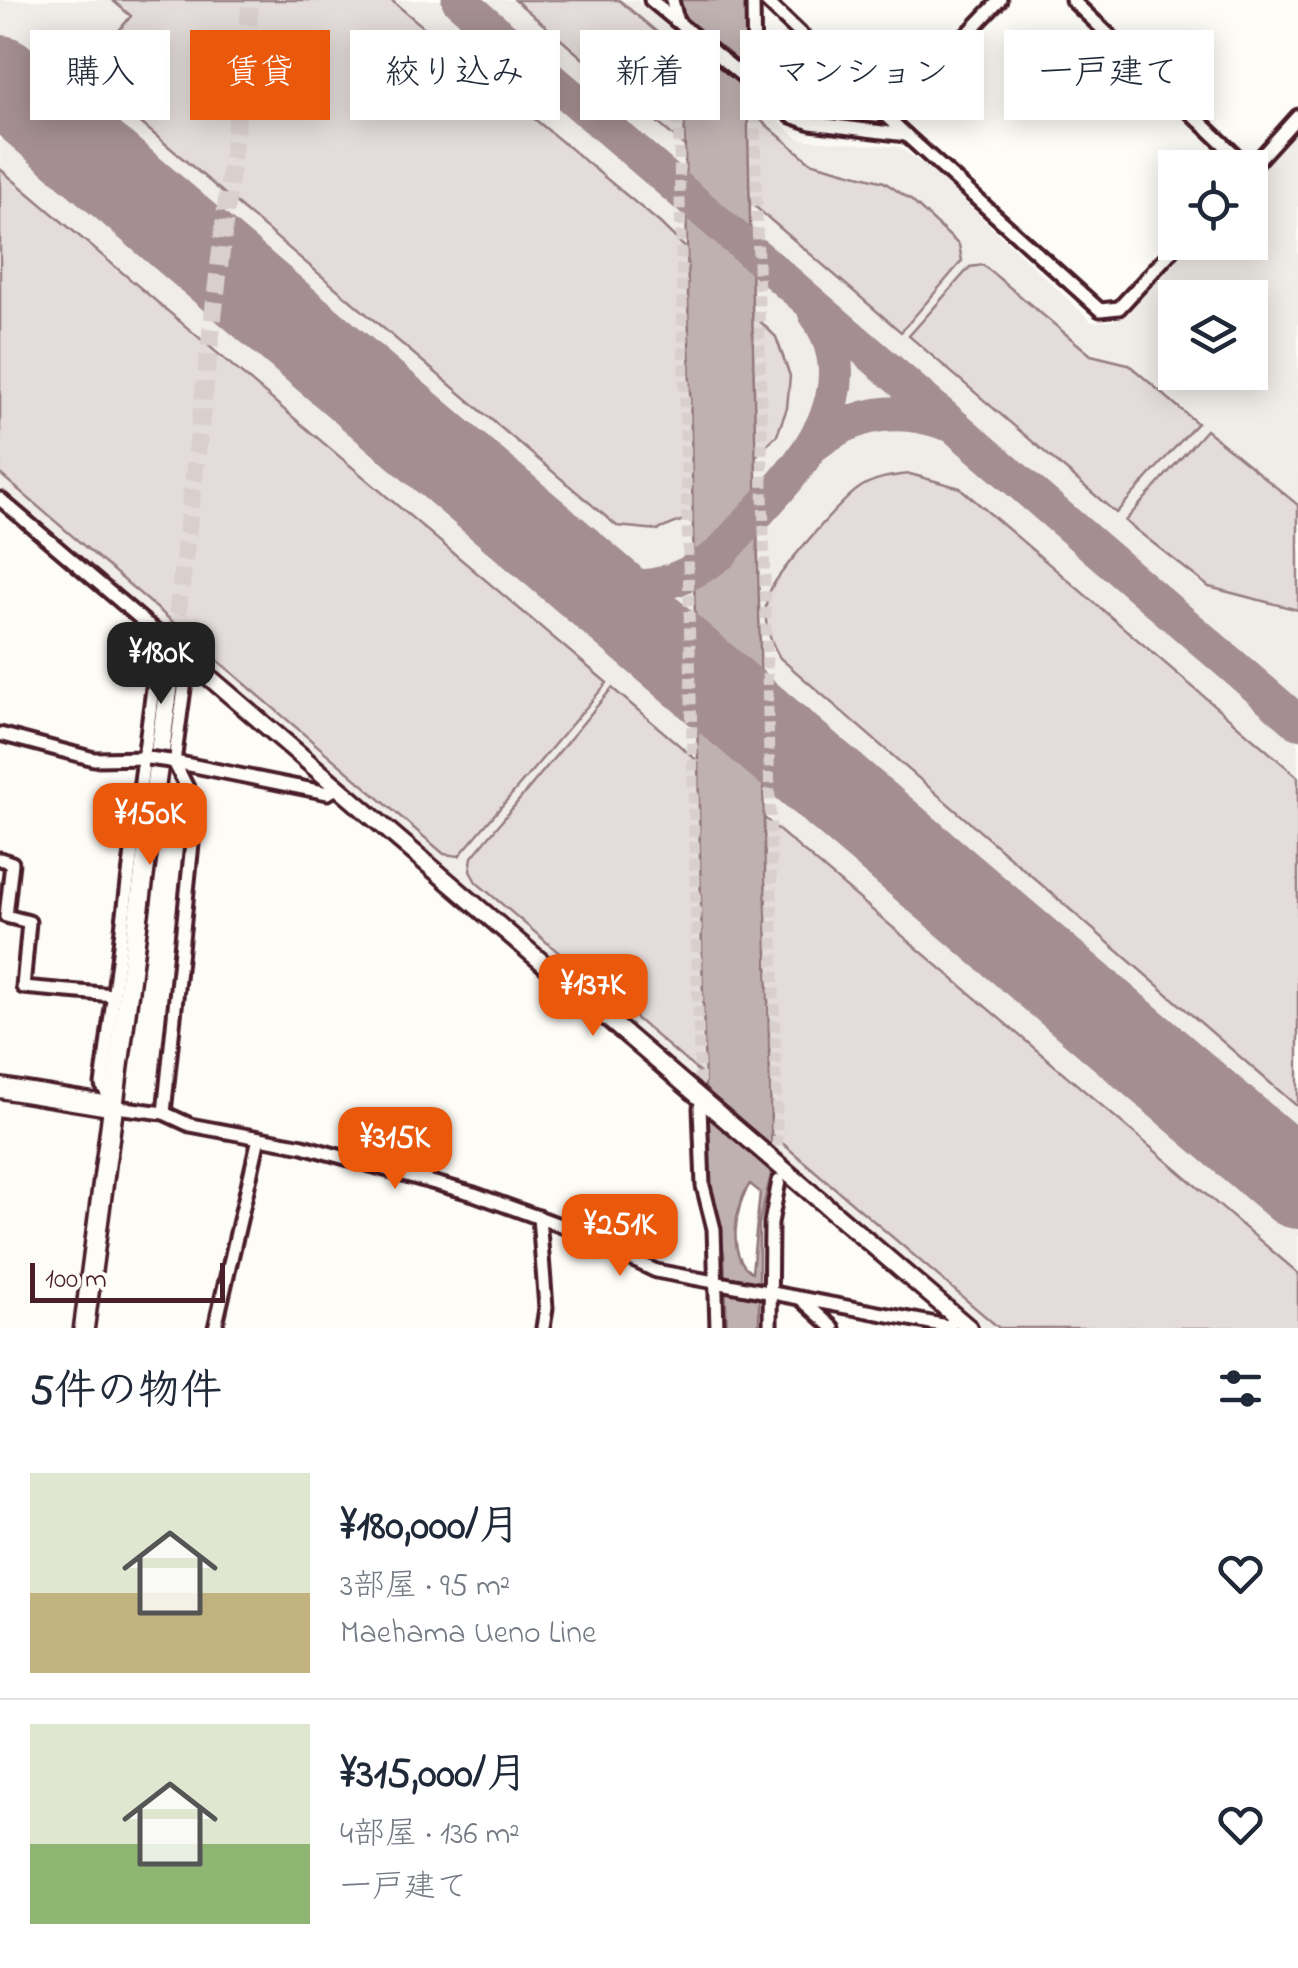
<!DOCTYPE html>
<html lang="ja">
<head>
<meta charset="utf-8">
<style>
  body { margin:0; font-family:"Indie Flower","Klee One",sans-serif; background:#f6f6f7; color:#1f2937; height:100vh; display:flex; flex-direction:column; font-size:38px; white-space:nowrap }
  * { box-sizing:border-box; margin:0 }
  p { font-size:32px; color:#747a83 }
  .icon { flex:none; width:55px; height:55px; fill:none; stroke:currentColor; stroke-width:2; stroke-linecap:round; stroke-linejoin:round }
  .map { position:relative; height:1328px; overflow:hidden }
  .details { display:flex; flex-direction:column; background:#fff; flex:1 }
  .details>* { flex:none }
  .guide { position:absolute; left:30px; top:30px; width:1240px; height:90px; display:flex; gap:20px }
  .tools { position:absolute; left:1158px; top:150px; display:grid; gap:20px }
  .tools a { display:grid; place-items:center; width:110px; height:110px; border-radius:0px; background:#fff; box-shadow:0 5px 25px #0003; font-size:50px }
  .scale { position:absolute; left:30px; bottom:25px; width:195px; box-sizing:border-box; padding-left:10px; border:5px solid #4a1f2b; border-top:0; font-size:28px; line-height:35px; white-space:nowrap; color:#4a1f2b; -webkit-text-stroke:8px #fdfcf7; paint-order:stroke }
  .price { position:absolute; translate:-50% -85px; padding:0 22px; border-radius:20px; background:#ea580c; color:#fff; font-size:32px; line-height:65px; filter:drop-shadow(0 2px 5px #0008) }
  .price::after { content:''; position:absolute; left:50%; top:60px; width:30px; height:22px; margin-left:-15px; background:inherit; clip-path:polygon(0 0,100% 0,50% 100%) }
  .price.active { background:#222; color:#fff }
  ul { padding:0; list-style:none }
  li { display:flex; align-items:center; gap:30px; height:250px; padding:0 30px }
  li+li { border-top:2px solid #e0e1e3 }
  li span { display:grid; place-items:center; flex:none; width:280px; height:200px; border-radius:0px; color:#555 }
  li>.icon { margin-inline-start:auto }
  span .icon { width:120px; height:120px; fill:#fffc; stroke-width:1 }
  li b { font-size:42px }
  h2 { display:flex; justify-content:space-between; align-items:center; height:120px; padding:0 30px; font-size:42px }
  .tag { padding:0 35px; border-radius:0px; background:#fff; box-shadow:0 5px 25px #0003; font-size:35px; line-height:90px }
  .tag.active { background:#ea580c; color:#fff }
  .map>svg:first-child { display:block }
  .built { fill:#f0ece8; fill-rule:evenodd }
  .green { fill:#e3dcda; stroke:#967e82; stroke-width:2.5 }
  .water { fill:#c0b1b1; stroke:#91777b; stroke-width:2.5; fill-rule:evenodd }
  .lines { fill:none; stroke-linecap:round; stroke-linejoin:round }
  .taxiway { stroke:#a48e91; stroke-width:35 }
  .runway { stroke:#a48e91; stroke-width:88 }
  .minor-tunnel { stroke:#d9d0ce; stroke-width:11; stroke-dasharray:11 5.5; stroke-linecap:butt }
  .primary-tunnel { stroke:#d9d0ce; stroke-width:18; stroke-dasharray:18 9; stroke-linecap:butt }
  .minor-casing { stroke:#4a1f2b; stroke-width:19 }
  .tertiary-casing { stroke:#4a1f2b; stroke-width:22 }
  .primary-casing { stroke:#4a1f2b; stroke-width:25 }
  .minor { stroke:#fdfcf7; stroke-width:11 }
  .tertiary { stroke:#fdfcf7; stroke-width:15 }
  .primary { stroke:#fdfcf7; stroke-width:18 }
  .minor-bridge-casing { stroke:#4a1f2b; stroke-width:19; stroke-linecap:butt }
  .minor-bridge { stroke:#fdfcf7; stroke-width:11 }
</style>
</head>
<body>
<div class="map">
<svg width="1298" height="1328" viewBox="0 0 1298 1328">
  <rect width="100%" height="100%" fill="#fdfcf7"/>
  <filter id="ink" filterUnits="userSpaceOnUse"><feTurbulence type="fractalNoise" baseFrequency=".01" numOctaves="2"/><feDisplacementMap in="SourceGraphic" scale="20" xChannelSelector="R" yChannelSelector="G"/><feConvolveMatrix kernelMatrix="1 2 1 2 8 2 1 2 1" color-interpolation-filters="sRGB"/></filter>
  <g filter="url(#ink)">
    <path class="built" d="M0 0H637L799 139 899 147 930 169 1092 322 1114 321 1189 243 1250 242V178L1298 126V1328H981L0 488ZM1175 298H1250V372H1175Z"/>
    <g class="green">
      <polygon points="112,0 391,0 660,223 776,337 790,376 787,408 777,435 696,515 658,530 617,526 83,74 131,16"/>
      <polygon points="515,0 619,0 810,162 884,182 911,200 959,245 962,261 901,332"/>
      <polygon points="0,169 607,683 459,856 444,854 0,474"/>
      <polygon points="983,265 1091,355 1128,364 1197,423 1116,513 909,336 970,267"/>
      <polygon points="1206,430 1298,505 1298,610 1209,587 1125,521"/>
      <path d="M910 474 960 488 1298 777V1107L780 658C768 637 760 615 770 591 778 572 841 501 858 489 873 478 891 476 910 474Z"/>
      <polygon points="612,688 1298,1273 1298,1328 999,1328 476,882 470,871 472,857"/>
    </g>
    <path class="water" d="M675 0H745L772 1170 759 1224V1328H727L724 1254 707 1182 682 11ZM750 1184 760 1192 752 1272C726 1258 735 1204 750 1184Z"/>
    <g class="lines">
      <g class="taxiway">
        <polyline points="459,0 1298,722"/>
        <polyline points="0,76 16,93"/>
        <path d="M816 443C857 412 899 406 946 423"/>
        <path d="M725 548C781 484 878 404 815 312"/>
        <path d="M562 558C621 599 664 595 721 553"/>
      </g>
      <polyline class="runway" points="0,79 1298,1185"/>
      <g class="minor-tunnel">
        <polyline points="676,17 700,1103"/>
        <polyline points="754,80 778,1166"/>
      </g>
      <polyline class="primary-tunnel" points="171,668 251,0"/>
      <defs>
        <g id="minor">
          <polyline points="651,0 791,116 811,123 906,135 1100,310 1119,308 1180,242"/>
          <polyline points="672,0 676,16"/>
          <polyline points="753,0 754,76"/>
          <polyline points="765,0 906,135"/>
          <polyline points="1072,0 1249,168"/>
          <polyline points="888,117 1000,0"/>
          <polyline points="1250,169 1298,116"/>
          <polyline points="0,499 188,659 174,762 196,805 164,1113"/>
          <polyline points="160,634 102,1085 116,1107 164,1113 190,1125 303,1146 474,1194 565,1227 656,1271 947,1326 958,1319"/>
          <polyline points="0,734 94,759 148,758"/>
          <polyline points="170,761 328,793 336,788"/>
          <polyline points="0,859 12,863 6,916 29,922 23,987 113,995"/>
          <polyline points="700,1107 703,1186 714,1229 717,1328"/>
          <polyline points="539,1217 546,1308 543,1328"/>
          <polyline points="801,1299 833,1328"/>
          <polyline points="215,1328 259,1138"/>
          <polyline points="770,1328 771,1223 779,1181"/>
        </g>
        <polyline id="tertiary" points="188,659 969,1328"/>
        <g id="primary">
          <polyline points="0,1088 116,1107"/>
          <polyline points="84,1328 171,668"/>
        </g>
      </defs>
      <use href="#minor" class="minor-casing"/>
      <use href="#tertiary" class="tertiary-casing"/>
      <use href="#primary" class="primary-casing"/>
      <use href="#minor" class="minor"/>
      <use href="#tertiary" class="tertiary"/>
      <use href="#primary" class="primary"/>
      <defs>
        <polyline id="minor-bridge" points="148,758 170,761"/>
      </defs>
      <use href="#minor-bridge" class="minor-bridge-casing"/>
      <use href="#minor-bridge" class="minor-bridge"/>
    </g>
  </g>
</svg>
<div class="tools">
<a><svg class="icon" aria-label="locate" viewBox="0 0 24 24"><circle cx="12" cy="12" r="6"/><path d="M12 2v4M12 18v4M2 12h4M18 12h4"/></svg></a>
<a><svg class="icon" aria-label="layers" viewBox="0 0 24 24"><path d="M12 4l9 5-9 5-9-5zM3 14l9 5 9-5"/></svg></a>
</div>
<div class="scale">100 m</div>
<b class="price active" style="left:161px;top:707px">¥180K</b>
<b class="price" style="left:150px;top:868px">¥150K</b>
<b class="price" style="left:593px;top:1039px">¥137K</b>
<b class="price" style="left:395px;top:1192px">¥315K</b>
<b class="price" style="left:620px;top:1279px">¥251K</b>
<div class="guide">
<a class="tag">購入</a>
<a class="tag active">賃貸</a>
<a class="tag">絞り込み</a>
<a class="tag">新着</a>
<a class="tag">マンション</a>
<a class="tag">一戸建て</a>
</div>
</div>
<section class="details">
<h2>5件の物件<svg class="icon" aria-label="filters" viewBox="0 0 24 24"><path d="M4 7h16M4 17h16"/><circle cx="9" cy="7" r="2"/><circle cx="15" cy="17" r="2"/></svg></h2>
<ul>
<li><span style="background:linear-gradient(#dfe7d0 60%,#c2b280 0)"><svg class="icon" aria-label="home" viewBox="0 0 24 24"><path d="M3 11l9-7 9 7M6 9v11h12V9"/></svg></span><div><b>¥180,000/月</b><p>3部屋 · 95 m²</p><p>Maehama Ueno Line</p></div><svg class="icon" aria-label="heart" viewBox="0 0 24 24"><path d="M12 20l-8-8c-3-5 5-10 8-4 3-6 11-1 8 4z"/></svg></li>
<li><span style="background:linear-gradient(#dfe7d0 60%,#8fb573 0)"><svg class="icon" aria-label="home" viewBox="0 0 24 24"><path d="M3 11l9-7 9 7M6 9v11h12V9"/></svg></span><div><b>¥315,000/月</b><p>4部屋 · 136 m²</p><p>一戸建て</p></div><svg class="icon" aria-label="heart" viewBox="0 0 24 24"><path d="M12 20l-8-8c-3-5 5-10 8-4 3-6 11-1 8 4z"/></svg></li>
</ul>
</section>
</body>
</html>
